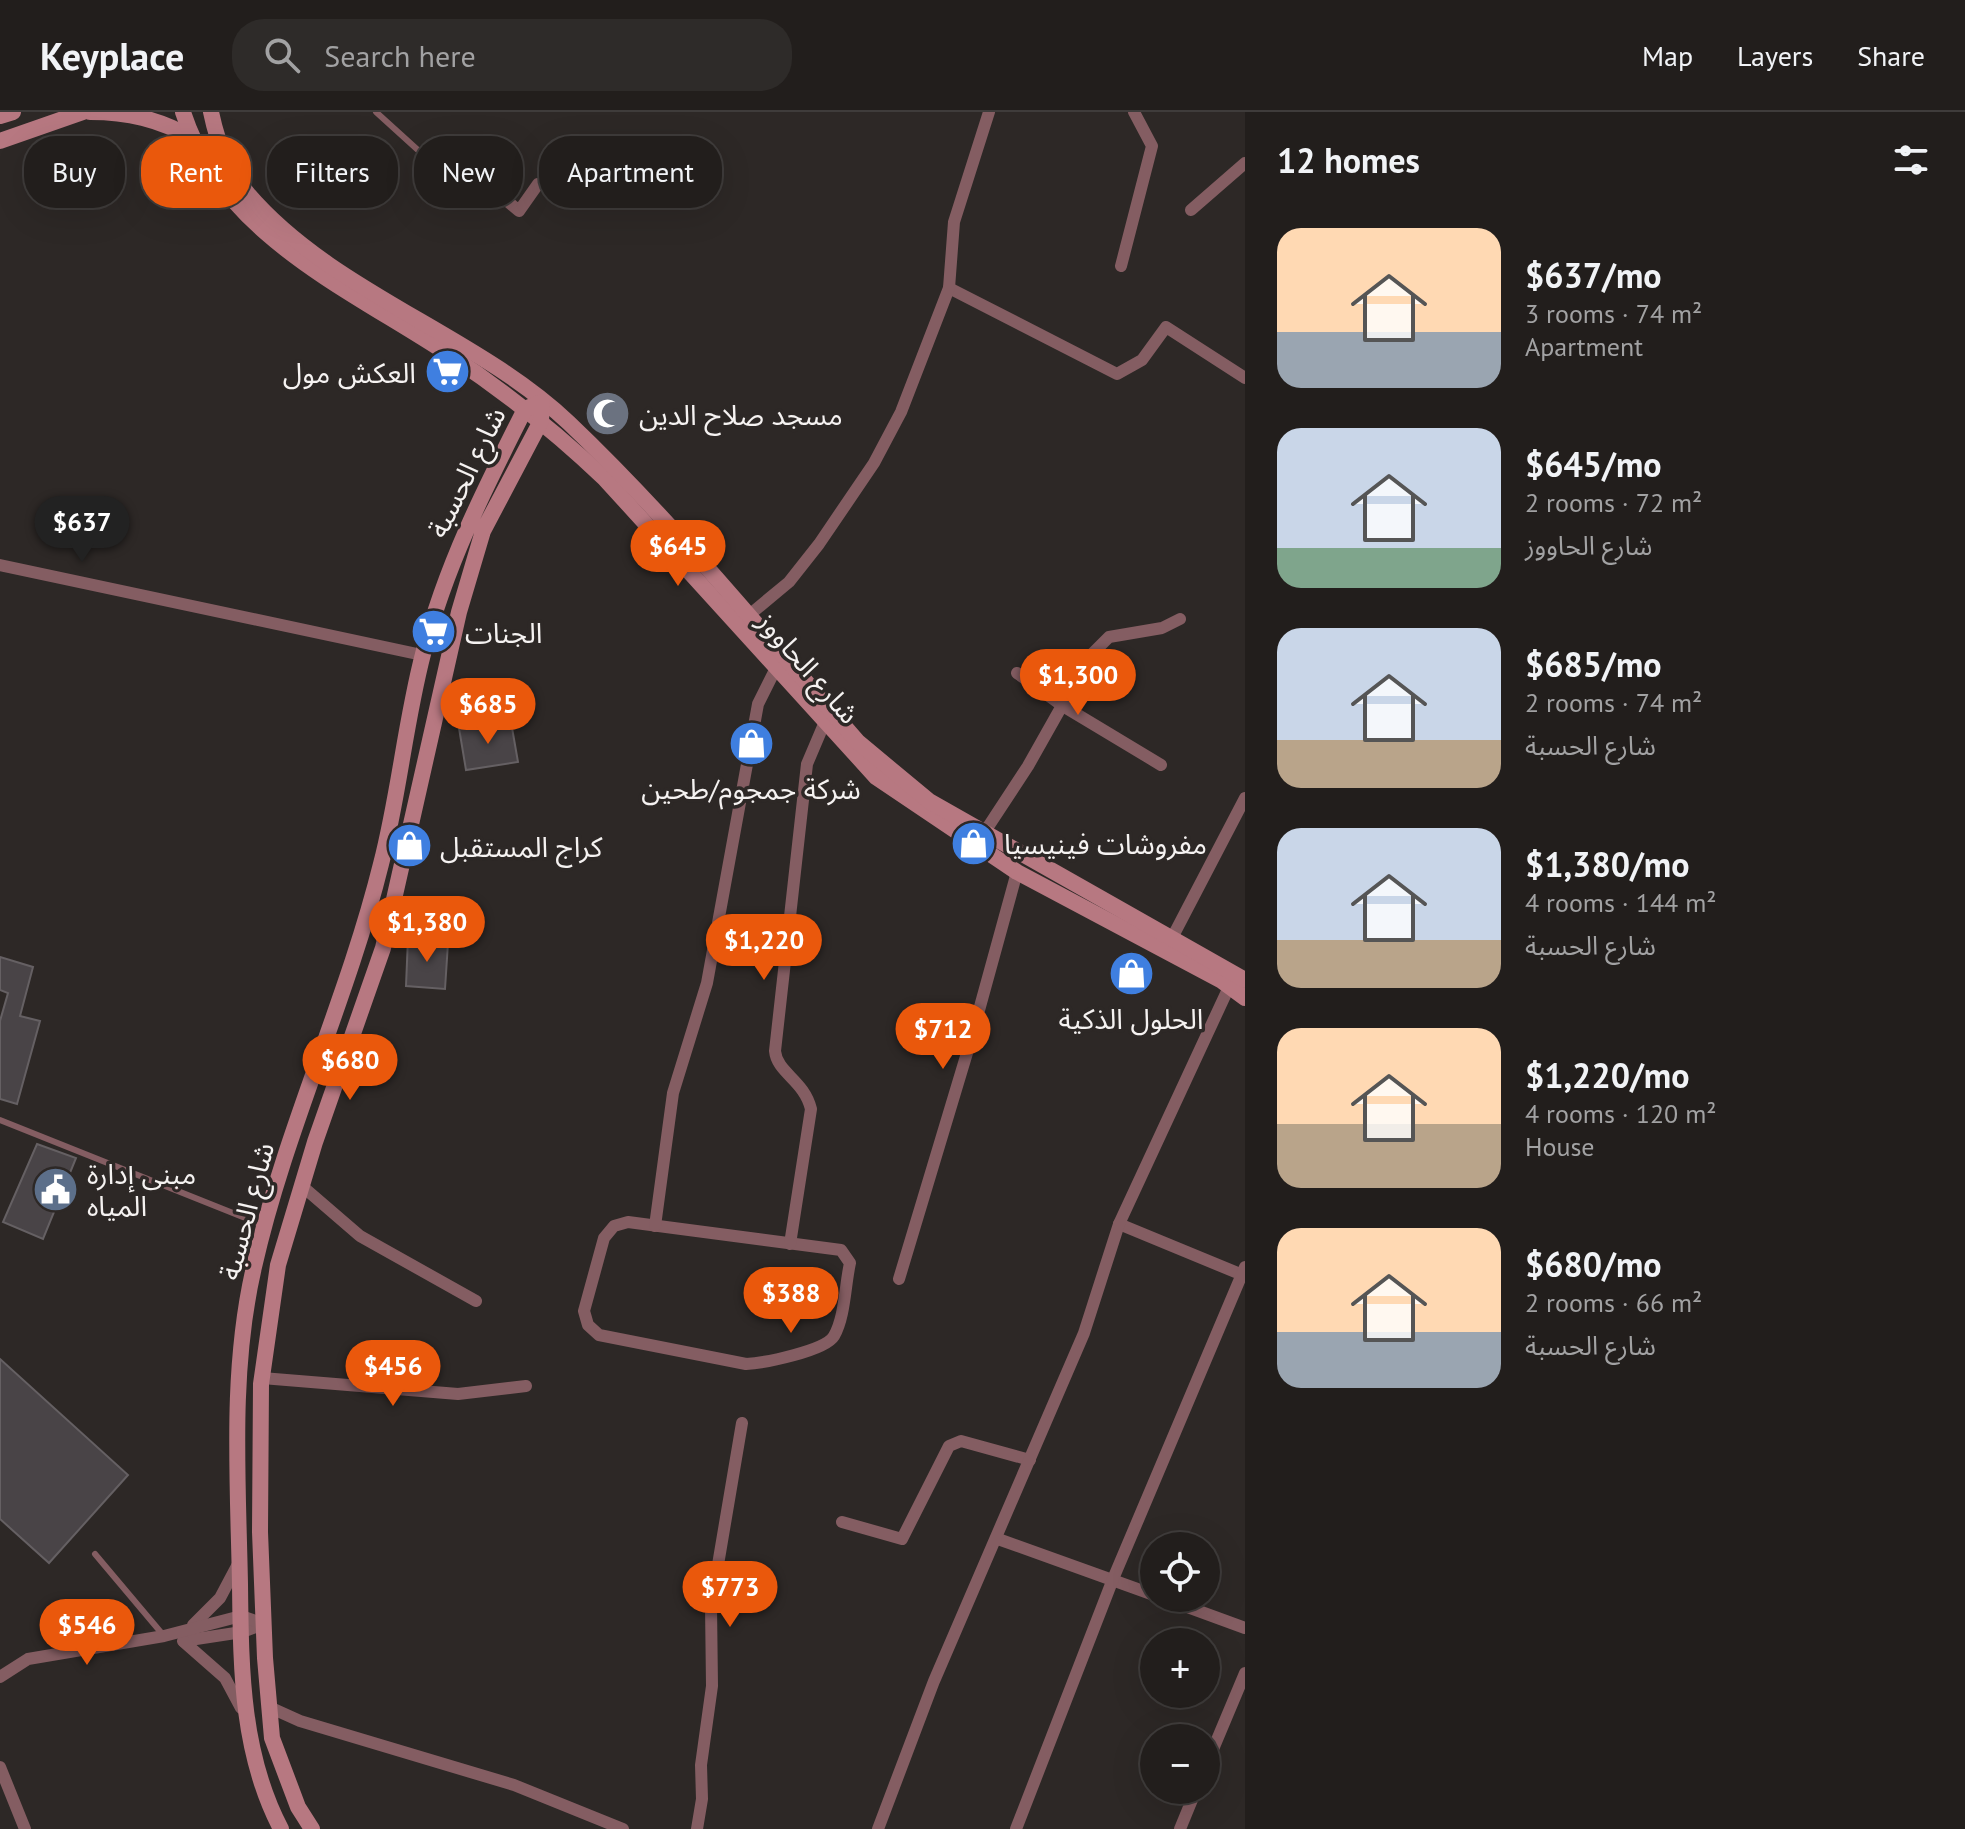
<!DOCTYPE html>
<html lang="en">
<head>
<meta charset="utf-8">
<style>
  body { margin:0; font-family:"PT Sans","Noto Sans Arabic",sans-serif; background:#2e2b29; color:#f1f3f6; height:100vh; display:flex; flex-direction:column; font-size:30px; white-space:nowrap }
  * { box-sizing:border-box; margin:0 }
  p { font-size:26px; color:#a2a2a3 }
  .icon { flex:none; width:44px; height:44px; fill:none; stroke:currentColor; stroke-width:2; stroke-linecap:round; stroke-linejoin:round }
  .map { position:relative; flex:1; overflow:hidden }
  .side { display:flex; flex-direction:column; background:#221e1c; width:720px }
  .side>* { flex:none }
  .banner { position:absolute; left:24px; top:24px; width:760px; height:72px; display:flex; gap:16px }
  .tools { position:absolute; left:1140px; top:1420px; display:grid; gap:16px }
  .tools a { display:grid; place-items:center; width:80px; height:80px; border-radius:50%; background:#221e1c; box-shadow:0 8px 32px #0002,0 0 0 2px #3f3c3b; font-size:40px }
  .price { position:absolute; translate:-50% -68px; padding:0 18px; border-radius:28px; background:#ea580c; color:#fff; font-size:26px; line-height:52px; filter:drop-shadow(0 2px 4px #0008) }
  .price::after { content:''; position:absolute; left:50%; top:48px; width:24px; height:18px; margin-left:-12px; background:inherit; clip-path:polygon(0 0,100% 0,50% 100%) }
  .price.active { background:#222; color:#fff }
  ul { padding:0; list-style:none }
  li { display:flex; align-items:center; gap:24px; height:200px; padding:0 32px }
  li span { display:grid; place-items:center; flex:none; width:224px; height:160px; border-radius:24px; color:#555 }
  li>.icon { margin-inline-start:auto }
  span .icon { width:96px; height:96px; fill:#fffc; stroke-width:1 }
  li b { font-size:34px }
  h2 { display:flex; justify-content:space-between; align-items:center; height:96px; padding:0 32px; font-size:34px }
  .tag { padding:0 28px; border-radius:32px; background:#221e1c; box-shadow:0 8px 32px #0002,0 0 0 2px #3f3c3b; font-size:28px; line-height:72px }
  .tag.active { background:#ea580c; color:#fff }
  header { display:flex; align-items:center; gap:48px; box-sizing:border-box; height:112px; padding:0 40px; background:#221e1c; border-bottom:2px solid #3f3c3b }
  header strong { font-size:38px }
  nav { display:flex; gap:44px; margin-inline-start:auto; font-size:28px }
  .search { width:560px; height:72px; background:#2e2b29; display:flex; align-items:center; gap:20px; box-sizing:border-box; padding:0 28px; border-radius:32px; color:#a2a2a3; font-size:30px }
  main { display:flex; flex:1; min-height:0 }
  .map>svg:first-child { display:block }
  .building { fill:#494447; stroke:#656063; stroke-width:2 }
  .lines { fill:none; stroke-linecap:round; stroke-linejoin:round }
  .lane { stroke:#845d62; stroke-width:6 }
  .street { stroke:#845d62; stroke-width:12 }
  .secondary { stroke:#b77881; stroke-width:16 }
  .labels { text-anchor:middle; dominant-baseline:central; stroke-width:7; stroke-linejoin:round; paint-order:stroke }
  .poi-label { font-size:28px; fill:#f5f2f1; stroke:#2d2826; text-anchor:start }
  .street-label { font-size:28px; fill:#f5f2f1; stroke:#2d2826 }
</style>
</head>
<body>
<header>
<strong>Keyplace</strong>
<div class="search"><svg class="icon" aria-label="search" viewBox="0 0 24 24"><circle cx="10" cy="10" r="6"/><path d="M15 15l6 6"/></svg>Search here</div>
<nav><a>Map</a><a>Layers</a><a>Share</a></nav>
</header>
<main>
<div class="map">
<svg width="1245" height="1717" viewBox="0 0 1245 1717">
  <rect width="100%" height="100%" fill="#2d2826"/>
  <g class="building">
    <polygon points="511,610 518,650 466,658 459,616"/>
    <polygon points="408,826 448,831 445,877 406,874"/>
    <polygon points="0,845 33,855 20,904 40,909 17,992 0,987 0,909 8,881 0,878"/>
    <polygon points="37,1032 76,1046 43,1127 3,1110"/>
    <polygon points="0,1247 128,1363 49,1451 0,1407"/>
  </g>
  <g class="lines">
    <g class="lane">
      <polyline points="376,0 462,78 479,65"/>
      <polyline points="0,1008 263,1113"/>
      <polyline points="95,1442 164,1524"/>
    </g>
    <g class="street">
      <polyline points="479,65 519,99 538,72"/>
      <polyline points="1191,98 1245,51"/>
      <polyline points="1121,154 1152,34 1134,0"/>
      <polyline points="949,176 1117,262 1142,248 1166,215 1245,266"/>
      <polyline points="0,453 422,543"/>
      <polyline points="748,504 789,470 819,432 874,351 901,300 949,176 954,110 989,0"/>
      <polyline points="1017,561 1063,594 1161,653"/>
      <polyline points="984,721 1028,654 1090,544 1109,525 1162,516 1180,507"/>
      <polyline points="1172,826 1245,686"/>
      <polyline points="302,1074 360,1124 476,1189"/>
      <path d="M628 1110 841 1138 850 1151C845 1173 845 1205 834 1224 825 1239 764 1251 746 1252L599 1223 588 1213 584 1199 604 1126 614 1114Z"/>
      <polyline points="1119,1112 1245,1164"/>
      <polyline points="655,1114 673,981 707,871 758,592 776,556"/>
      <path d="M790 1132 811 997C804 968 777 961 775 939L807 652 824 612"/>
      <polyline points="899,1167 970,931 1017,760"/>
      <polyline points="262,1266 458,1282 526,1274"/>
      <polyline points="842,1410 902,1427 949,1334 961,1329 1030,1348"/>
      <polyline points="998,1427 1154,1483"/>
      <polyline points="1163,1486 1245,1516"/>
      <polyline points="193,1513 220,1486 238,1452"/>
      <polyline points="183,1529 242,1520 264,1512"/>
      <polyline points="184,1530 225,1566 241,1596"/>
      <polyline points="0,1565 28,1547 164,1524 241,1504 264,1512"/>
      <polyline points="269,1595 300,1609 514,1673 623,1717"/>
      <polyline points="1206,1654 1245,1561"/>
      <polyline points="0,1655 25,1717"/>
      <polyline points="697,1717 702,1687 701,1653 712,1574 711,1494 742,1311"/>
      <polyline points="878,1717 934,1569 1084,1221 1119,1112 1229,875"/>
      <polyline points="1016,1717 1113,1467 1245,1155"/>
      <polyline points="1180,1717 1196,1678"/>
    </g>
    <g class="secondary">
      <path d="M90 0C128 0 159 7 192 26"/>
      <path d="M183 0C222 123 348 176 448 242 504 279 556 320 605 367L876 665 1017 760 1222 869 1245 886"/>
      <path d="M211 0C217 29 228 59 248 82 333 181 475 222 569 311 672 409 764 522 858 630L929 689 1245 868"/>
      <polyline points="0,4 13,0"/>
      <polyline points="0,29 83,0"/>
      <path d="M281 1717C241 1641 241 1556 240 1472 238 1366 230 1258 254 1155 285 1018 347 889 381 752 399 683 405 611 423 542 445 455 485 376 525 297L542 290 541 309 483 419 459 500 383 836 315 1030 278 1153 261 1272 260 1420 265 1546 272 1626 298 1695 312 1717"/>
    </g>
  </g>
  <defs>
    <symbol id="supermarket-disc" viewBox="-11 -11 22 22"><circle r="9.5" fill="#3f7fe0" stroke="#2d2826"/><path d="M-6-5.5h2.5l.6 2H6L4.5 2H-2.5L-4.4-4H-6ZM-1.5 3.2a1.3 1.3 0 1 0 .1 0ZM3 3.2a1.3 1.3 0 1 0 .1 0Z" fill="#fff"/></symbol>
    <symbol id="mosque-disc" viewBox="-11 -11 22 22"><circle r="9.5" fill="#6b7280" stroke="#2d2826"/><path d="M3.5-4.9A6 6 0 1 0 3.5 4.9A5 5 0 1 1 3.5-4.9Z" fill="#fff"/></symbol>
    <symbol id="shop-disc" viewBox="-11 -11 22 22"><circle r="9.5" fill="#3f7fe0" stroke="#2d2826"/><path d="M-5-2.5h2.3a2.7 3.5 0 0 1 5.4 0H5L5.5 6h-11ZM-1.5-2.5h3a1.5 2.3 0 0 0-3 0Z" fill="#fff"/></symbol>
    <symbol id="civic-disc" viewBox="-11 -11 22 22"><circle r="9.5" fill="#5c6f8a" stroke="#2d2826"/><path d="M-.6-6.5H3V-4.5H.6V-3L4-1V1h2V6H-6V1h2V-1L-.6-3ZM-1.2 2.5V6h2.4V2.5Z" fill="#fff"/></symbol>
  </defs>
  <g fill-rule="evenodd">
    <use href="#supermarket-disc" x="422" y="234" width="51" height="51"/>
    <use href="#mosque-disc" x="582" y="276" width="51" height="51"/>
    <use href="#supermarket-disc" x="408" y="494" width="51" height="51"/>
    <use href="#shop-disc" x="726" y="606" width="51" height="51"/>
    <use href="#shop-disc" x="948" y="706" width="51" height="51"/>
    <use href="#shop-disc" x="384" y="708" width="51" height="51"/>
    <use href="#shop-disc" x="1106" y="836" width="51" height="51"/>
    <use href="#civic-disc" x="30" y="1052" width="51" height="51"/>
  </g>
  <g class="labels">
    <g class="poi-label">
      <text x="416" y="260" text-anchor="end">العكش مول</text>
      <text x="639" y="302">مسجد صلاح الدين</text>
      <text x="465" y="520">الجنات</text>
      <text x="751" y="676" text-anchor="middle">شركة جمجوم/طحين</text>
      <text x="1004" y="731">مفروشات فينيسيا</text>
      <text x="440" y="734">كراج المستقبل</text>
      <text x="1131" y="906" text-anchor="middle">الحلول الذكية</text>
      <text x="87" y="1061">مبنى إدارة<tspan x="87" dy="32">المياه</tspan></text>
    </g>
    <g class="street-label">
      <text transform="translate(466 360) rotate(-64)">شارع الحسبة</text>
      <text transform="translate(809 555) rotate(49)">شارع الحاووز</text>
      <text transform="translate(246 1099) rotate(-75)">شارع الحسبة</text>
    </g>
  </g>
</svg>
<div class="tools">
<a><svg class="icon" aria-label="locate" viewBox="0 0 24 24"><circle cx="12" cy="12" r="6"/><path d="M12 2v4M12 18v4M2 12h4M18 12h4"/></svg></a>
<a>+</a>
<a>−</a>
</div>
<b class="price active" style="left:82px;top:452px">$637</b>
<b class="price" style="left:678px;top:476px">$645</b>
<b class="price" style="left:1078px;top:605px">$1,300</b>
<b class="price" style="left:488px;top:634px">$685</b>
<b class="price" style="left:427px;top:852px">$1,380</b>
<b class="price" style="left:764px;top:870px">$1,220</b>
<b class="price" style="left:943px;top:959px">$712</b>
<b class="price" style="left:350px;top:990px">$680</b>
<b class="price" style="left:791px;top:1223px">$388</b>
<b class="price" style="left:393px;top:1296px">$456</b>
<b class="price" style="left:730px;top:1517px">$773</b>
<b class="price" style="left:87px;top:1555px">$546</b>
<div class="banner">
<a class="tag">Buy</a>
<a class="tag active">Rent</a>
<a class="tag">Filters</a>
<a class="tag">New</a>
<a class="tag">Apartment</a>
</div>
</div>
<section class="side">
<h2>12 homes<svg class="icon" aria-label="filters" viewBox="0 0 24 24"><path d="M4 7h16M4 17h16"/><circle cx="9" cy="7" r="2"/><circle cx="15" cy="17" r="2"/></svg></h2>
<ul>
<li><span style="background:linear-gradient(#ffd9b3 65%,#9aa5b1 0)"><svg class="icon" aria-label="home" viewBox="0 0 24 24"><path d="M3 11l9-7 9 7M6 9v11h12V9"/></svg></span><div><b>$637/mo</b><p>3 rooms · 74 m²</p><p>Apartment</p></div></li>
<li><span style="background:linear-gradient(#c9d6e8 75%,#7fa58c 0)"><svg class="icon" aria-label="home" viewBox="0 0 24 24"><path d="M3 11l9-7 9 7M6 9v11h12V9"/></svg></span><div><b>$645/mo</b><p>2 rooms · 72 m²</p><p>شارع الحاووز</p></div></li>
<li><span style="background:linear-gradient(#c9d6e8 70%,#b9a48a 0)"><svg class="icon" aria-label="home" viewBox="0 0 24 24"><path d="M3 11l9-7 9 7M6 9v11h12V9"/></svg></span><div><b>$685/mo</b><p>2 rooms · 74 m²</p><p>شارع الحسبة</p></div></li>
<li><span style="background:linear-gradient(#c9d6e8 70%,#b9a48a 0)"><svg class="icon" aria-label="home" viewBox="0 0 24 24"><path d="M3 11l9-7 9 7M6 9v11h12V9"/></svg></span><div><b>$1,380/mo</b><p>4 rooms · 144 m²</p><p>شارع الحسبة</p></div></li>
<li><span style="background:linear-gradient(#ffd9b3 60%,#b9a48a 0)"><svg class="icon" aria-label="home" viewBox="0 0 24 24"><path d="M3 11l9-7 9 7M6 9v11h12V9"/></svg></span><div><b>$1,220/mo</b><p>4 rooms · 120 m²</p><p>House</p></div></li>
<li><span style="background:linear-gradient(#ffd9b3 65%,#9aa5b1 0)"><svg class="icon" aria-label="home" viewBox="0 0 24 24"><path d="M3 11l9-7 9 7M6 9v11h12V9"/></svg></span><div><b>$680/mo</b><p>2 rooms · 66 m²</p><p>شارع الحسبة</p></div></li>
</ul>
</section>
</main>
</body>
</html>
